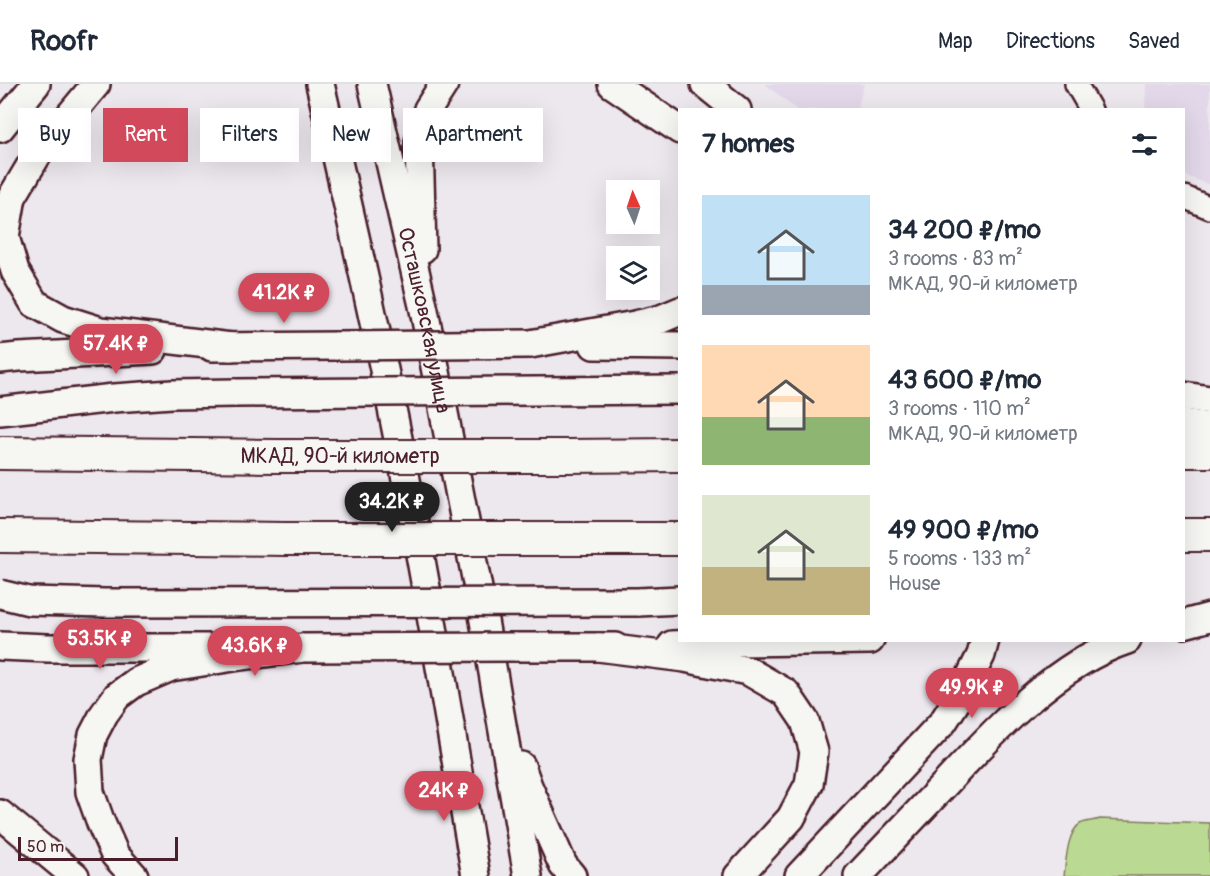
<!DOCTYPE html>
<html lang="en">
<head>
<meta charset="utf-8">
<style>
  body { margin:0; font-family:Pangolin,sans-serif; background:#f6f6f7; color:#1f2937; height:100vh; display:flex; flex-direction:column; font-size:22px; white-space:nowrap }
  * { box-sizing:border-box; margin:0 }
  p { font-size:20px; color:#747a83 }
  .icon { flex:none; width:33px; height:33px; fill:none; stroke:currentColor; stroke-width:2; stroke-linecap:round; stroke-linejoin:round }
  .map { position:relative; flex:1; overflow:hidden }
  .sheet { position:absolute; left:678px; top:24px; width:507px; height:534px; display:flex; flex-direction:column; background:#fff; border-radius:0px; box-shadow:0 6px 24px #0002 }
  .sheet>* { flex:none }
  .hud { position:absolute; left:18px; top:24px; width:570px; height:54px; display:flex; gap:12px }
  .needle { width:39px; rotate:357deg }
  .buttons { position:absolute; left:606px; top:96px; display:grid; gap:12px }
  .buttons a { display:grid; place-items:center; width:54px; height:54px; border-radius:0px; background:#fff; box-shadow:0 6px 24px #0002; font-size:30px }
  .scale { position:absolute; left:18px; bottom:15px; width:160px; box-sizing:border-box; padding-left:6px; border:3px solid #4a1f2b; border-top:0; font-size:16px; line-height:21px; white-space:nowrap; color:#4a1f2b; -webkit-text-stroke:4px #f6f6f2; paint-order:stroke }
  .price { position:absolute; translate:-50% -51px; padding:0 14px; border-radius:21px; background:#d1495b; color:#fff; font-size:20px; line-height:39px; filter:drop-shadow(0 2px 3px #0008) }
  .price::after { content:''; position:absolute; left:50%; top:36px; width:18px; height:14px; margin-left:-9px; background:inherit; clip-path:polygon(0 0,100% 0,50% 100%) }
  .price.on { background:#222; color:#fff }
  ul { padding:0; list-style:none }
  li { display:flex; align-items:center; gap:18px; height:150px; padding:0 24px }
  li span { display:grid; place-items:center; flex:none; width:168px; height:120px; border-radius:0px; color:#555 }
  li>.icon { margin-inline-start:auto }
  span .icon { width:72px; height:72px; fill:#fffc; stroke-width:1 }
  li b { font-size:26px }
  h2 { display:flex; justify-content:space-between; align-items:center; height:72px; padding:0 24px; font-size:26px }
  .tag { padding:0 21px; border-radius:0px; background:#fff; box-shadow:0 6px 24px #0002; font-size:21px; line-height:54px }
  .tag.on { background:#d1495b; color:#fff }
  header { display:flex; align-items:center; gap:36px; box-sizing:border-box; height:84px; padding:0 30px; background:#fff; border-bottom:2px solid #e0e1e3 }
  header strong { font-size:28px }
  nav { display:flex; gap:33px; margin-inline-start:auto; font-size:21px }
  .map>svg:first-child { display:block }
  .built { fill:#e2d8ea }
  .green { fill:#bad992; stroke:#827c5e; stroke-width:1.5 }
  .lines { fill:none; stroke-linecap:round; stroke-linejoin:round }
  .minor-casing { stroke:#4a1f2b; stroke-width:26 }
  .major-casing { stroke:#4a1f2b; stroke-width:32 }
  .highway-casing { stroke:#4a1f2b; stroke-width:36 }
  .minor { stroke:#f6f6f2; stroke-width:21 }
  .major { stroke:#f6f6f2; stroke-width:27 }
  .highway { stroke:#f6f6f2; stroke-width:32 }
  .major-bridge-casing { stroke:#4a1f2b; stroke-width:32; stroke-linecap:butt }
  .highway-bridge-casing { stroke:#4a1f2b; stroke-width:36; stroke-linecap:butt }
  .major-bridge { stroke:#f6f6f2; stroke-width:27 }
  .highway-bridge { stroke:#f6f6f2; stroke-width:32 }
  .labels { text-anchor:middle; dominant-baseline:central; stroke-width:5; stroke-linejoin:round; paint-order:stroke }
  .street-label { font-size:21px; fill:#4a1f2b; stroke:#f6f6f2 }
</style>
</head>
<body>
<header>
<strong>Roofr</strong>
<nav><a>Map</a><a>Directions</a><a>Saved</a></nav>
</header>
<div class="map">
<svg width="1210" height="792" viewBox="0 0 1210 792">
  <rect width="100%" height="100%" fill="#ede8ee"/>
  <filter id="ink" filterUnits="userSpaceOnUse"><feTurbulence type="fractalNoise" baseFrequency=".0167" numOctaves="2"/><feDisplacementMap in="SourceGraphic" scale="12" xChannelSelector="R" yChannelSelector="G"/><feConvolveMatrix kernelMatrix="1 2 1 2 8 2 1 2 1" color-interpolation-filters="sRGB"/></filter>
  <g filter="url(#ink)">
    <g class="built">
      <polygon points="765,0 864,0 857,25 797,26"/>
      <polygon points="1146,0 1210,0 1210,101 1184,91 1184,26 1145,25"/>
    </g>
    <path class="green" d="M1100 735 1210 739V792H1064C1066 778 1067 748 1080 740 1086 737 1094 737 1100 735Z"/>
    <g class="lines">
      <defs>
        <g id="minor">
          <polyline points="1076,0 1091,26"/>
          <polyline points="1184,113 1210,124"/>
        </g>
        <g id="major">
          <polyline points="96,0 37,71 12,113 5,153 15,187 34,219 63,235 101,247 231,263"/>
          <path d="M320 0C344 103 368 206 389 310 422 470 448 631 476 792"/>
          <path id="s1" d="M372 0 424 226 482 525 528 792"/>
          <polyline points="612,0 680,46"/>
          <polyline points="705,0 737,26"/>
          <polyline points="0,44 36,0"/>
          <polyline points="422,165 419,58 428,25 444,0"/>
          <polyline points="530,260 635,241 661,235 680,227"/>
          <polyline points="594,261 680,262"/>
          <polyline points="212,263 337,262"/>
          <polyline points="0,275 19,273 153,266"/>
          <polyline points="1184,312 1210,316"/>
          <polyline points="0,327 114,314 172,310 236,309"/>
          <polyline points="1184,339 1210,343"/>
          <polyline points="638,518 680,516"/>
          <polyline points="1184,540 1210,533"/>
          <polyline points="672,561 736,558 870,556"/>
          <polyline points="0,562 48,564 209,564"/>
          <polyline points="514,563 615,563"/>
          <polyline points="598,563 685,574 748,587 786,609 805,637 814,668 809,700 791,734 738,792"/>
          <polyline points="521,682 528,702 563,781 572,792"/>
          <polyline points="0,730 75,792"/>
          <polyline points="134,792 115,771 101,739 90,708 88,675 93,651 104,630 117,612 136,598 171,583 234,573 303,564"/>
          <polyline points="799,792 943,638 963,607 981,571 985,556"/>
          <path d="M858 792C887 761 917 730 946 699 995 646 1057 579 1127 556"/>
        </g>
        <g id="highway">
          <polyline points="1184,367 1210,367"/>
          <polyline points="0,369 278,372"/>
          <polyline points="566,372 680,371"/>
          <polyline points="1184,451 1210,451"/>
          <polyline points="0,452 286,455"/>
          <polyline points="580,455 680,455"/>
        </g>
      </defs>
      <use href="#minor" class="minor-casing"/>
      <use href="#major" class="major-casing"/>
      <use href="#highway" class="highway-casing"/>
      <use href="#minor" class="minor"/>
      <use href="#major" class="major"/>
      <use href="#highway" class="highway"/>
      <defs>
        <g id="major-bridge">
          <polyline points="337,262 530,260"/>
          <polyline points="236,309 680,306"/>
          <polyline points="0,510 29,517 105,519 638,518"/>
          <polyline points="303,564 514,563"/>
        </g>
        <g id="highway-bridge">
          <polyline points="278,372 566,372"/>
          <polyline points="286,455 580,455"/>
        </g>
      </defs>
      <use href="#major-bridge" class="major-bridge-casing"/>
      <use href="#highway-bridge" class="highway-bridge-casing"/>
      <use href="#major-bridge" class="major-bridge"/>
      <use href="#highway-bridge" class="highway-bridge"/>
    </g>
  </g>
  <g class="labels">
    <g class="street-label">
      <text stroke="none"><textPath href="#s1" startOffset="242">Осташковская улица</textPath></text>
      <text x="340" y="372">МКАД, 90-й километр</text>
    </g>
  </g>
</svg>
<div class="buttons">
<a><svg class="needle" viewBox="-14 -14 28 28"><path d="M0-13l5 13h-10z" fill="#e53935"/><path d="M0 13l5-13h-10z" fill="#747a83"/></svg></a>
<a><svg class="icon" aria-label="layers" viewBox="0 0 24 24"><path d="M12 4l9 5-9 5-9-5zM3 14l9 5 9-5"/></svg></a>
</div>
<div class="scale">50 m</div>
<b class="price" style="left:284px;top:240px">41.2K ₽</b>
<b class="price" style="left:116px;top:291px">57.4K ₽</b>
<b class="price on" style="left:392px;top:449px">34.2K ₽</b>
<b class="price" style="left:100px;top:586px">53.5K ₽</b>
<b class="price" style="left:255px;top:593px">43.6K ₽</b>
<b class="price" style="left:972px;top:635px">49.9K ₽</b>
<b class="price" style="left:444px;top:738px">24K ₽</b>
<div class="hud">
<a class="tag">Buy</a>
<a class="tag on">Rent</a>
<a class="tag">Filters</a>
<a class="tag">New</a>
<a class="tag">Apartment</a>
</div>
<section class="sheet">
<h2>7 homes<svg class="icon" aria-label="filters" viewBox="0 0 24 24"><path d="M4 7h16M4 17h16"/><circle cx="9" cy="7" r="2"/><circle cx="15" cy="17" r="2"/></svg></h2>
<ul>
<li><span style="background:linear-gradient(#bfe0f5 75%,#9aa5b1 0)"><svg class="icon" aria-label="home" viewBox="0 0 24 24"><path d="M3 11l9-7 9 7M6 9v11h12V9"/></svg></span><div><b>34 200 ₽/mo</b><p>3 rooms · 83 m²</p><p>МКАД, 90-й километр</p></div></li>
<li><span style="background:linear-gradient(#ffd9b3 60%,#8fb573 0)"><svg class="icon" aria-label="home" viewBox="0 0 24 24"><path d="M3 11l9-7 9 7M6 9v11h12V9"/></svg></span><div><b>43 600 ₽/mo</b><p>3 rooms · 110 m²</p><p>МКАД, 90-й километр</p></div></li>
<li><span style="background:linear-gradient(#dfe7d0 60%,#c2b280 0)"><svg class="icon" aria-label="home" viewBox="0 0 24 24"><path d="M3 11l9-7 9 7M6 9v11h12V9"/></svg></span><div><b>49 900 ₽/mo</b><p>5 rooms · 133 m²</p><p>House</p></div></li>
</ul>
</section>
</div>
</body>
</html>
